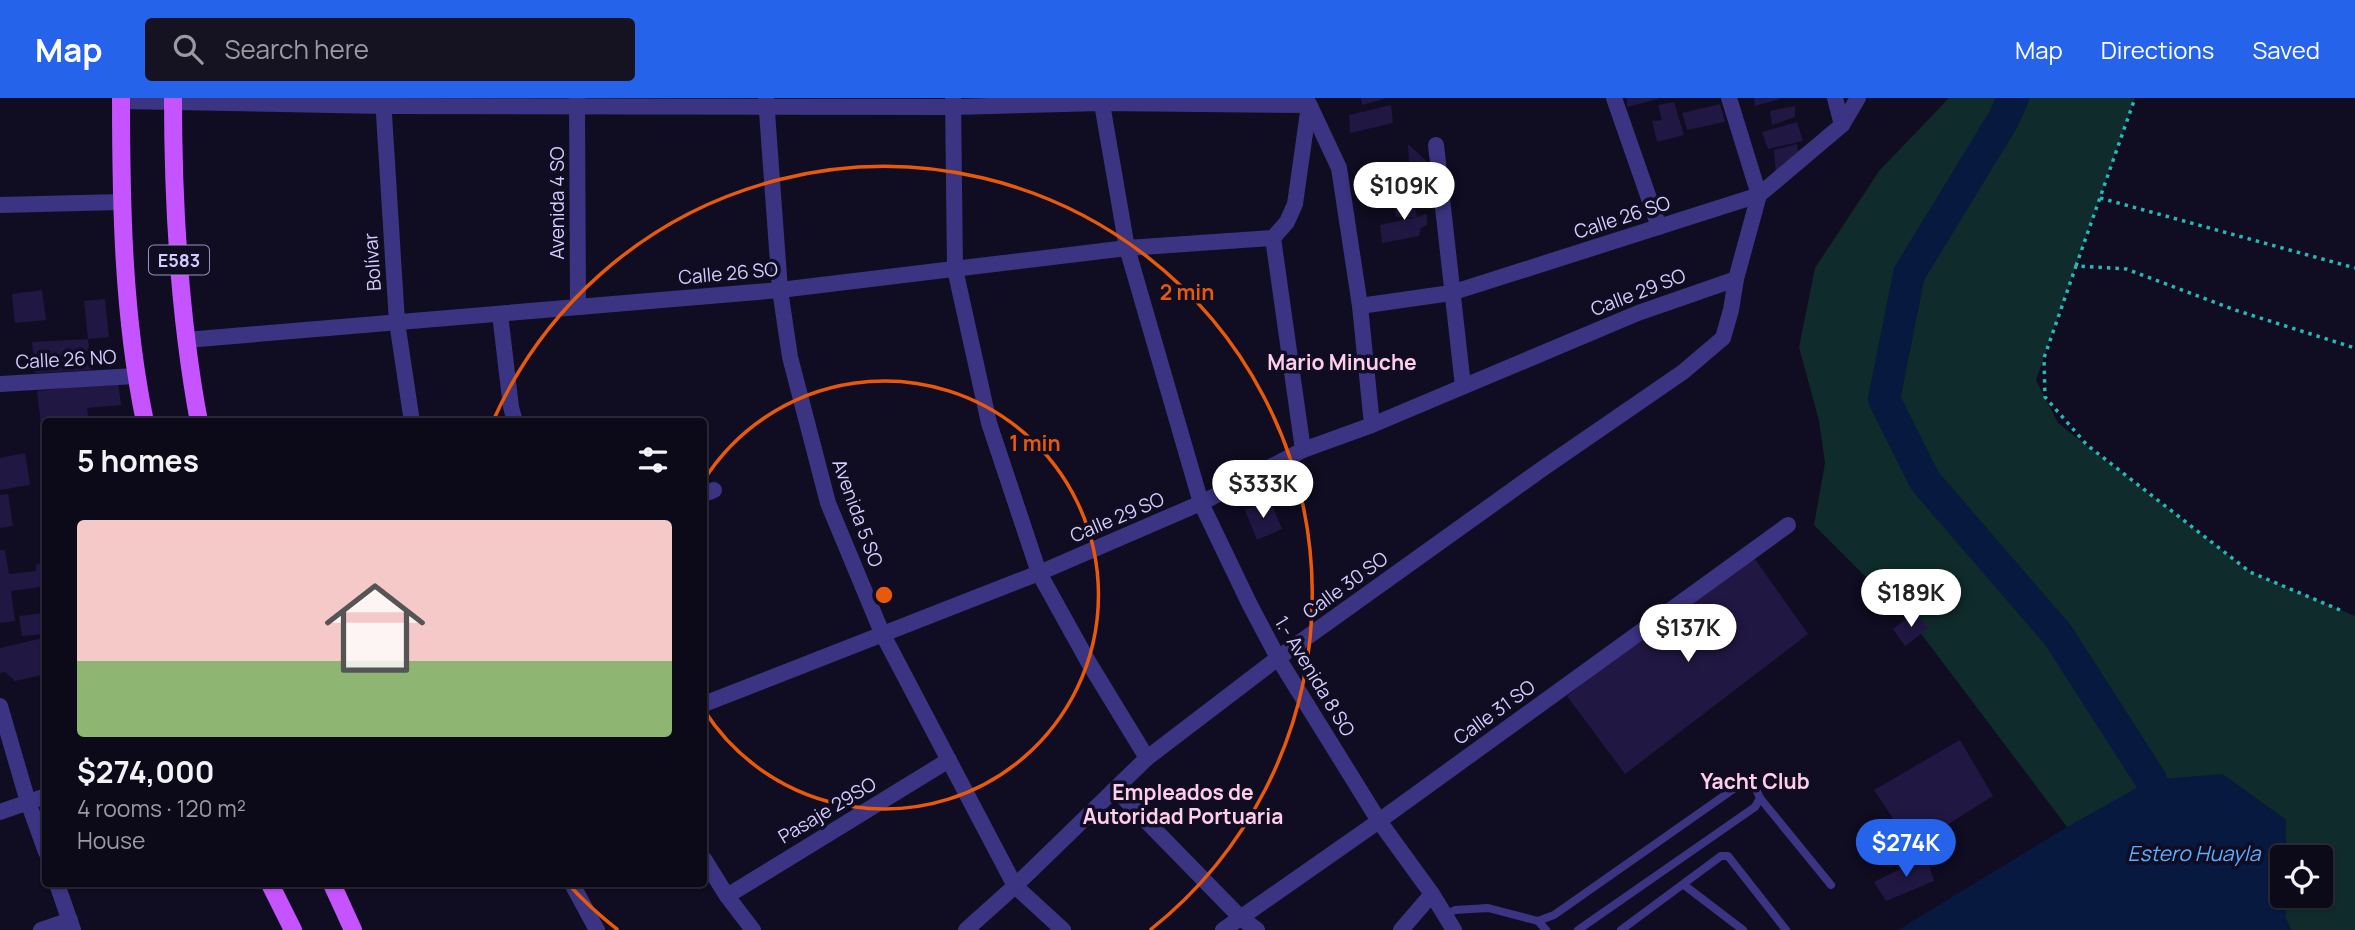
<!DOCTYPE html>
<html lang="en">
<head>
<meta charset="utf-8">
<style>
  body { margin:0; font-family:Manrope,sans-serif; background:#151222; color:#f1f3f6; height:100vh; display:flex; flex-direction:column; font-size:26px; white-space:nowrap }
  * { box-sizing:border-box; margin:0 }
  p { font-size:23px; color:#9a9aa2 }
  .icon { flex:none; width:38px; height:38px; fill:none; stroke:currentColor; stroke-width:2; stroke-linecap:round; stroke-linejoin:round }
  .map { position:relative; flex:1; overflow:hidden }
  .sheet { position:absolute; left:42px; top:320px; width:665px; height:469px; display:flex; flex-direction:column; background:#0c0919; border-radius:7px; box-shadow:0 2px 5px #0004,0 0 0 2px #2c2a38 }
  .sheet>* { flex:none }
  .controls { position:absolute; left:2270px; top:747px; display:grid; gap:14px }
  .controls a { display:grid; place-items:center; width:63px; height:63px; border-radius:7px; background:#0c0919; box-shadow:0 2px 5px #0004,0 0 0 2px #2c2a38; font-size:35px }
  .price { position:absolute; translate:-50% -60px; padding:0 16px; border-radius:24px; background:#fff; color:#222; font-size:23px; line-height:46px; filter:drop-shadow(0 2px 4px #0008) }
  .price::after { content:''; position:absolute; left:50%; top:42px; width:21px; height:16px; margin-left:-10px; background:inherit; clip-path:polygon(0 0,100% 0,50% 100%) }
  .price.active { background:#2563eb; color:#fff }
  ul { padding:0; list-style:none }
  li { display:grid; align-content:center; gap:14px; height:371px; padding:0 35px }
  li span { display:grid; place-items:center; height:217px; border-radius:7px; color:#555 }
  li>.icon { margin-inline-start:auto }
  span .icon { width:126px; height:126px; fill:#fffc; stroke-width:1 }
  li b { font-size:30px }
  h2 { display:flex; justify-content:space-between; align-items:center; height:84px; padding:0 35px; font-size:30px }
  header { display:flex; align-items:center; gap:42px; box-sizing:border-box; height:98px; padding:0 35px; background:#2563eb; color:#fff }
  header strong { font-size:33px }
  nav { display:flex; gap:38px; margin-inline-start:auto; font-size:24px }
  .search { width:490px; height:63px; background:#151222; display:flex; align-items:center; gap:18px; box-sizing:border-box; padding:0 24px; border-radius:7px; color:#9a9aa2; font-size:26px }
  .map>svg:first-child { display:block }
  .green { fill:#0f2b2b }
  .water { fill:#07193f }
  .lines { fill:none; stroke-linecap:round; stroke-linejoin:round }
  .river { stroke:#07193f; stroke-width:32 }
  .building { fill:#211743 }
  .path { stroke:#27b7b4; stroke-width:3.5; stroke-dasharray:3.5 5; stroke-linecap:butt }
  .service { stroke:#3a3482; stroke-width:8 }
  .minor { stroke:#3a3482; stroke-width:16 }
  .primary { stroke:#c553ff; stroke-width:18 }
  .ring { fill:none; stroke:#e8590c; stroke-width:3.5 }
  .labels { text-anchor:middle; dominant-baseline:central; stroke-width:7; stroke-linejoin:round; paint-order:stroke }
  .shield { fill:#100c21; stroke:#9892bc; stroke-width:2 }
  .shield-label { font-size:18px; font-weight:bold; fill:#d3ccff }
  .street-label { font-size:19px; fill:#d3ccff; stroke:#100c21 }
  .neighbourhood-label { font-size:21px; font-weight:bold; fill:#ffceeb; stroke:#100c21 }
  .water-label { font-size:21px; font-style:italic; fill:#5aadff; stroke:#100c21 }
  .centre { fill:#e8590c; stroke:#100c21; stroke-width:3.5 }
  .ring-label { font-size:21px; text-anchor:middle; font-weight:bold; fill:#e8590c; stroke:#100c21; stroke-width:7; stroke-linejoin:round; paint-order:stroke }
</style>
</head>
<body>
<header>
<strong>Map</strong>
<div class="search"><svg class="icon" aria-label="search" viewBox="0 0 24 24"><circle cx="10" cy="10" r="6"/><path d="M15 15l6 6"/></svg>Search here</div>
<nav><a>Map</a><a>Directions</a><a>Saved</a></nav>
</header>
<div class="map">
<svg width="2355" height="832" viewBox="0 0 2355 832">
  <rect width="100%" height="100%" fill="#100c21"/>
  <polygon class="green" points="1949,0 2135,0 2036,282 2058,325 2250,474 2355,518 2355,832 2291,832 2286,821 2286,798 2320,798 2320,760 2286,759 2286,722 2222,676 2067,729 1916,529 1814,427 1825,365 1819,323 1799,249 1815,170 1879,73"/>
  <polygon class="water" points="2222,676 2286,722 2286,759 2282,760 2282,798 2286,798 2286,821 2291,832 1898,832 2067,729 2151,682"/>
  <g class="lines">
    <polyline class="river" points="2013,0 2003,22 1909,176 1884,301 1925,383 2058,537 2151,682 2161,723"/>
  </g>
  <g class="building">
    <polygon points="1361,0 1384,0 1384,1 1362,7"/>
    <polygon points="1627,0 1658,0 1658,1 1627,9"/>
    <polygon points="1754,0 1779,0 1780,1 1755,8"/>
    <polygon points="1674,4 1684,37 1657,44 1652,23 1662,22 1658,7"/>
    <polygon points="1720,6 1725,24 1687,32 1682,15"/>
    <polygon points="1391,7 1393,25 1350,35 1349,17"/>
    <polygon points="1795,8 1795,19 1772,27 1770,13"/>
    <polygon points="1797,24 1803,43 1768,51 1762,34"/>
    <polygon points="1408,46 1433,69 1434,88 1393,87 1391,72 1409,66"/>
    <polygon points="1797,46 1800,62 1776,77 1774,52"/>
    <polygon points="1413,97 1417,119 1427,116 1427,127 1421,130 1419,138 1382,145 1380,127 1417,119 1396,119 1393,101"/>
    <polygon points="42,192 46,222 15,225 12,196"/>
    <polygon points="105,201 109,239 88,241 91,272 35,275 32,244 88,241 84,203"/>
    <polygon points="118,284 121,307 87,310 89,324 46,324 46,345 43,345 37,293"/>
    <polygon points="25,355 30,387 0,392 0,360"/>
    <polygon points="8,396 13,428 0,430 0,397"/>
    <polygon points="1270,402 1282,431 1257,442 1245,412"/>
    <polygon points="0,452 5,452 9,476 36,473 36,466 46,465 46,536 22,538 19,518 43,515 40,489 11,493 15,523 0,525"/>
    <polygon points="1750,454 1808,536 1625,676 1567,598"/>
    <polygon points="1915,514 1929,530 1905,548 1893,531"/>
    <polygon points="43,540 46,576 15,583 5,574 0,575 0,550"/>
    <polygon points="1960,642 1993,698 1912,749 1874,692"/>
    <polygon points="1926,758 1934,783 1886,803 1874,784"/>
  </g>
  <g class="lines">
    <g class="path">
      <polyline points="2100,100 2355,170"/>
      <polyline points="2076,168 2135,0"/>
      <polyline points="2340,512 2250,474 2087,347 2045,299 2044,260 2076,168 2126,171 2235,212 2355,250"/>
    </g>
    <g class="service">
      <polyline points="1760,700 1831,787"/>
      <polyline points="1684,787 1743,832"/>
      <polyline points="1445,817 1455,812 1488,810 1538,823 1554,817 1745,683 1754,687 1760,700 1755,709 1578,832"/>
      <polyline points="1538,823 1546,832"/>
      <polyline points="1621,832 1721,758 1728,758 1786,832"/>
    </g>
    <g class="minor">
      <polyline points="383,0 397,224 412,324"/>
      <polyline points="577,0 578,209"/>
      <polyline points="766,0 780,192 790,259 828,405 882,535 1015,788 1063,832"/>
      <polyline points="953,0 955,171 989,325 1039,475 1089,565 1147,660"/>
      <polyline points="1101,0 1127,150 1201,405 1250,507 1278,560 1379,723 1432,796 1454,832"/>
      <polyline points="1614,0 1659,129"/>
      <polyline points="1835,0 1842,27"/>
      <polyline points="121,3 383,8 953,9 1101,5 1309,7 1295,106 1287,124 1273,140 1303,352"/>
      <polyline points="1309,6 1339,70 1360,208 1372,327"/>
      <polyline points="1436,47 1463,288"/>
      <polyline points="0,107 121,104"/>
      <polyline points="1360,208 1451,195 1759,97 1842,27 1858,0"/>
      <polyline points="500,216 511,309 515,324"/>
      <polyline points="186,242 780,192 1127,150 1273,140"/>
      <polyline points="0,286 135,278"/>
      <polyline points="704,396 714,392"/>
      <polyline points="704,606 1039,475 1201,405 1303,352 1372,327 1638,215 1736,181"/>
      <polyline points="0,608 28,704 46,754"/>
      <polyline points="1115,691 1241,820 1257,832"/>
      <polyline points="0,714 46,698"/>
      <polyline points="704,761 727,798 753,832"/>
      <polyline points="57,786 73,832"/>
      <polyline points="572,786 597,832"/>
      <polyline points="727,798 949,662"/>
      <polyline points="41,832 70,822"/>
      <polyline points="966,832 1015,788 1147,660 1278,560 1542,371 1683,274 1723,240 1731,212 1736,181 1759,97 1729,0"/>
      <polyline points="1223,832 1379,723 1788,427"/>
      <polyline points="1401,832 1432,796"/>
    </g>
    <g class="primary">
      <path d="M121 0C121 108 123 218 145 324"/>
      <path d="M173 0C173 108 179 217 199 324"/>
      <polyline points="270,786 293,832"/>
      <polyline points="332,786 353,832"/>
    </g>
  </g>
  <g class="ring">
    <path d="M704 382A214 214 0 1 1 704 612"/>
    <path d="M618 832A428 428 0 0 1 568 786M493 323A428 428 0 1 1 1150 832"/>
  </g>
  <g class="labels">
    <rect class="shield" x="149" y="147.5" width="60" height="29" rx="5"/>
    <g class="shield-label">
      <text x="179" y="162">E583</text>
    </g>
    <g class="street-label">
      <text transform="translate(557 105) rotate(-90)">Avenida 4 SO</text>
      <text transform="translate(1622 119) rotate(-18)">Calle 26 SO</text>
      <text transform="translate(372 164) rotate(-94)">Bolívar</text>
      <text transform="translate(728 175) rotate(-5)">Calle 26 SO</text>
      <text transform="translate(1638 194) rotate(-21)">Calle 29 SO</text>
      <text transform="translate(66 261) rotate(-3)">Calle 26 NO</text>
      <text transform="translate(858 415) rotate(70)">Avenida 5 SO</text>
      <text transform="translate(1117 419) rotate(-23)">Calle 29 SO</text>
      <text transform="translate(1345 487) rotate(-36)">Calle 30 SO</text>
      <text transform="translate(1315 578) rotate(59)">1.- Avenida 8 SO</text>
      <text transform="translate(1494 614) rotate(-36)">Calle 31 SO</text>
      <text transform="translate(827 712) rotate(-31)">Pasaje 29SO</text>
    </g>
    <g class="neighbourhood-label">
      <text x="1342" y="264">Mario Minuche</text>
      <text x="1755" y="683">Yacht Club</text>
      <text x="1183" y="694">Empleados de<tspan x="1183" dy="24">Autoridad Portuaria</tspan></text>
    </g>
    <g class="water-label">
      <text x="2194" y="755">Estero Huayla</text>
    </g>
  </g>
  <circle cx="884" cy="497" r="10" class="centre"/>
  <g class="ring-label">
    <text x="1187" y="202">2 min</text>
    <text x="1035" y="353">1 min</text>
  </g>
</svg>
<div class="controls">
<a><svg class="icon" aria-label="locate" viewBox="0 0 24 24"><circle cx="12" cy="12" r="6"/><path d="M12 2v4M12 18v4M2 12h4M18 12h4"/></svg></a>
</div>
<b class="price" style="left:1404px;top:124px">$109K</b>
<b class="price" style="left:1263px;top:422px">$333K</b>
<b class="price" style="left:1911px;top:531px">$189K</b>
<b class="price" style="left:1688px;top:566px">$137K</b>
<b class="price active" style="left:1906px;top:781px">$274K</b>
<section class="sheet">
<h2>5 homes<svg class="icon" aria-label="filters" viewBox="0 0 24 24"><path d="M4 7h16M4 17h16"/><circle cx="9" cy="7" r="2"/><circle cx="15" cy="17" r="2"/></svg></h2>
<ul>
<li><span style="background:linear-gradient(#f6c9c9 65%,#8fb573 0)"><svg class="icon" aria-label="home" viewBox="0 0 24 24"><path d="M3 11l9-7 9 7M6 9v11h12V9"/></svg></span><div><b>$274,000</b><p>4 rooms · 120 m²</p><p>House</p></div></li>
</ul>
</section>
</div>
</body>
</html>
